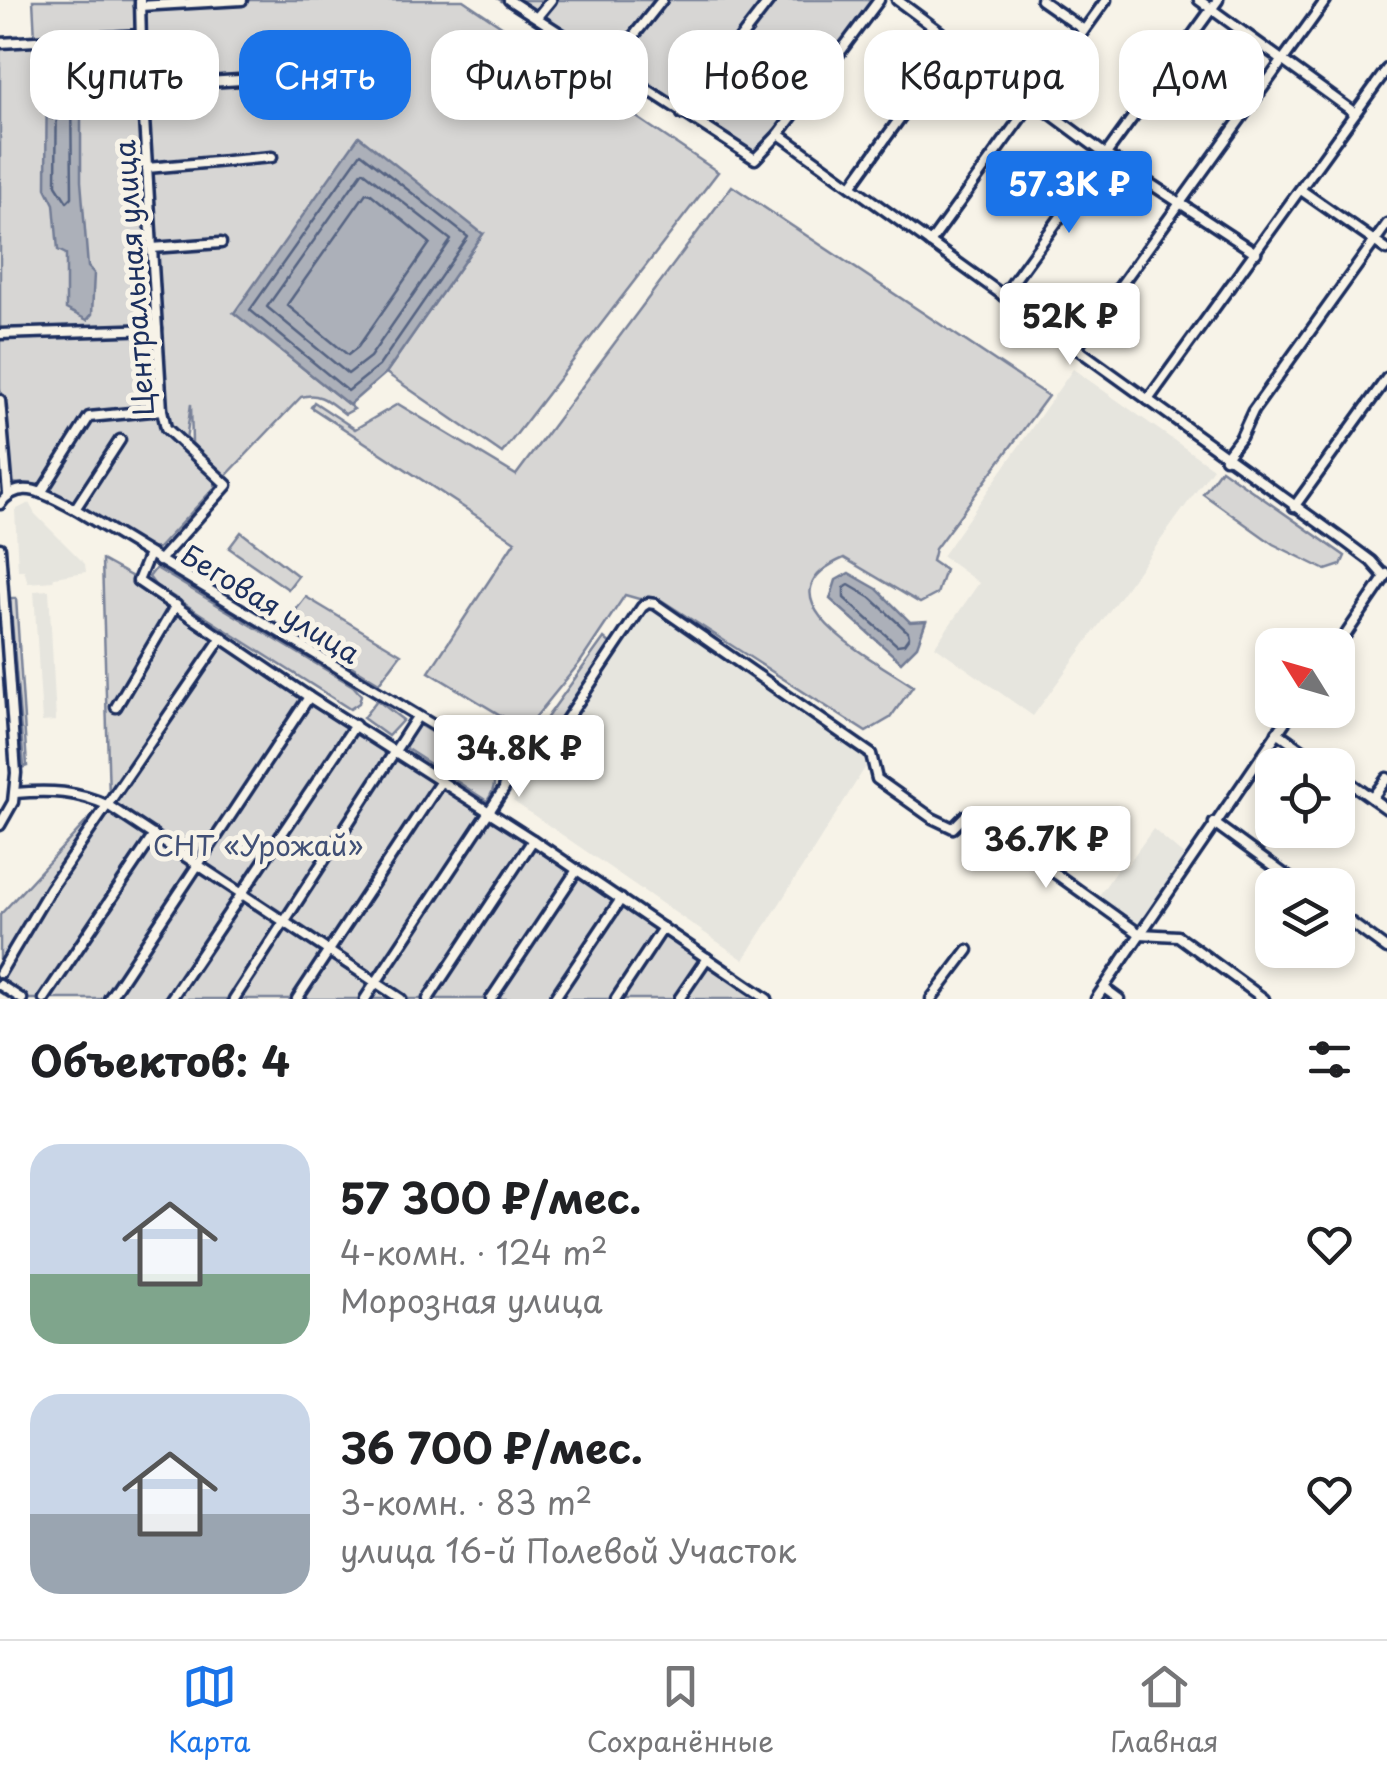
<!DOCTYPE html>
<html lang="ru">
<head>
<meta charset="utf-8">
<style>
  body { margin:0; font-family:"Playpen Sans",sans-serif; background:#f2f2f2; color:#202124; height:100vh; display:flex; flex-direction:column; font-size:38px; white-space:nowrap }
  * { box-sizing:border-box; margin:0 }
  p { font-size:32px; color:#757577 }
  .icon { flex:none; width:55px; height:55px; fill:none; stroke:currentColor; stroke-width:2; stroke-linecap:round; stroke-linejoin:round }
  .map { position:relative; height:999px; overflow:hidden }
  .sheet { display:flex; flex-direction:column; background:#fff; flex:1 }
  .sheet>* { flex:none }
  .banner { position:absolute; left:30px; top:30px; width:1328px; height:90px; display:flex; gap:20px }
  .needle { width:65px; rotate:307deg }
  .fabs { position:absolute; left:1255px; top:628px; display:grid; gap:20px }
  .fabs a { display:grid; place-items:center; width:100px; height:100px; border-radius:20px; background:#fff; box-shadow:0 5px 15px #0003; font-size:50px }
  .price { position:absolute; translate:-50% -85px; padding:0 22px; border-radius:10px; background:#fff; color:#222; font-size:32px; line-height:65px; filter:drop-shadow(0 2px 5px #0008) }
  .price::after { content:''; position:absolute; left:50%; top:60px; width:30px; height:22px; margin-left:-15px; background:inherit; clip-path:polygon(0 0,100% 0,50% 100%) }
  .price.current { background:#1a73e8; color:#fff }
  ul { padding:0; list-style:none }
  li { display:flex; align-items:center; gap:30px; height:250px; padding:0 30px }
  li span { display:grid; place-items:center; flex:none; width:280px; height:200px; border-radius:30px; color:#555 }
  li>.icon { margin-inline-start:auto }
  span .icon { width:120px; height:120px; fill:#fffc; stroke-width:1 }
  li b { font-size:42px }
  h2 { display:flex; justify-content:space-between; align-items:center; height:120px; padding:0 30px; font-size:42px }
  .pill { padding:0 35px; border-radius:30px; background:#fff; box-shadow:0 5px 15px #0003; font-size:35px; line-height:90px }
  .pill.current { background:#1a73e8; color:#fff }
  .menu { display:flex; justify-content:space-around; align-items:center; height:140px; border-top:2px solid #e0e0e0; background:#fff; font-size:28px; color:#757577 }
  .menu a { display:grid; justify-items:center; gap:5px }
  .menu .current { color:#1a73e8 }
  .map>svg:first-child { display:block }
  .built { fill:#e6e5de }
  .green { fill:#d7d6d4; stroke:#798299; stroke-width:2.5 }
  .water { fill:#acb0b9; stroke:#727c95; stroke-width:2.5 }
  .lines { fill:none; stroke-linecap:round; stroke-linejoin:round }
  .shore { stroke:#556382; stroke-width:2.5 }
  .minor-casing { stroke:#1b2f5e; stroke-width:15 }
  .minor { stroke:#f7f3e8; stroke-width:8 }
  .labels { text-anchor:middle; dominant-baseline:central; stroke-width:10; stroke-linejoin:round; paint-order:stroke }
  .street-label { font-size:28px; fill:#1b2f5e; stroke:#f7f3e8 }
  .park-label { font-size:28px; fill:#415076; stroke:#f7f3e8 }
</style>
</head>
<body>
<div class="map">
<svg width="1387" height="999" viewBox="0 0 1387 999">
  <rect width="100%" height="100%" fill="#f7f3e8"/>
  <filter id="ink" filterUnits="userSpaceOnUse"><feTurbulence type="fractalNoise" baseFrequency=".01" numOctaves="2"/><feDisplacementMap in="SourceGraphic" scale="20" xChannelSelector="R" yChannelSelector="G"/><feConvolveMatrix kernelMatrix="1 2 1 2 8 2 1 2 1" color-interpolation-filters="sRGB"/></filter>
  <g filter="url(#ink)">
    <g class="built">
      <polygon points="1073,369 1213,468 1033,716 935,646 979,583 942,556"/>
      <polygon points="29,503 35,514 85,564 86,572 54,577 53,581 28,583 24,570 18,570 15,510"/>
      <polygon points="49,590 56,721 42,722 34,591"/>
      <polygon points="652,607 864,752 868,763 744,960 513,801 647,608"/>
      <polygon points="1153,829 1187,858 1139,930 1096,900 1120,865 1126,867"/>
    </g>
    <g class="green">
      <path d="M33 0H463L718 172 502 453 386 373 483 234 234 313 354 409 345 414C330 403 320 391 301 397L225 477 192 443 191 404 185 447 215 475V487L158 548 149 549 41 485 8 483 0 387V41L35 38Z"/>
      <polygon points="500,0 879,0 779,134 755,159"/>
      <path d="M732 186 1048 396 935 549 932 561 945 570 937 594 920 603 844 558C751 598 877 661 913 686L890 718 866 732 658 598 639 599 625 595 581 661 525 730 429 672 515 541 311 407 314 402 355 429 398 404 516 475Z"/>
      <polygon points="1221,469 1345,556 1341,565 1326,570 1273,544 1203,494"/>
      <polygon points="241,532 298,576 288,589 229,548"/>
      <polygon points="102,560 138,580 771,999 18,999 0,988 0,915 109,797"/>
      <polygon points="156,568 353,686 361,695 359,703 350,709 155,585 149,577"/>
      <polygon points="306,597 401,654 379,683 284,625"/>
      <polygon points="10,598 16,598 27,766 24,767"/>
      <polygon points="604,638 612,645 533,759 524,764 520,762 520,755"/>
      <polygon points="377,700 403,720 388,736 363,718"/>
      <path d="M419 725 490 767C497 779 495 790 487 801L404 747Z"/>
    </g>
    <g class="water">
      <polygon points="62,59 81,81 81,181 88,267 94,273 92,314 87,320 66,309 66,254 58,250 54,204 46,188 47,60"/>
      <polygon points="359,136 483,234 386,373 349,405 234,313"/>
      <polygon points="849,573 877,589 910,622 926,621 917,646 901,662 830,599 836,580"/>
    </g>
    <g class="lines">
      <g class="shore">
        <polygon points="62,76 71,86 72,197 67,202 56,185 57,81"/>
        <polygon points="361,153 468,237 379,366 348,391 250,310"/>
        <polygon points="363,171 451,240 370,357 348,374 267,307"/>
        <polygon points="366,193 371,194 430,243 358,347 348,355 287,305"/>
        <polygon points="849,585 871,598 908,632 909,637 904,644 897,645 844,598 844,588"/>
      </g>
      <defs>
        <g id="minor">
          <polyline points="140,0 142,86 162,410 166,428 227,485 159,561"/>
          <polyline points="509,0 755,159 779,134 879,0"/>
          <polyline points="897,0 1105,154 1256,253"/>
          <polyline points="1041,0 1084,30"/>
          <polyline points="1199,0 1355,113"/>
          <polyline points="140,6 242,0"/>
          <polyline points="537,17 551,0"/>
          <polyline points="0,43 141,35"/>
          <polyline points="610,66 662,0"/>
          <polyline points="142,86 306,76"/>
          <polyline points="682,114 770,0"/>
          <polyline points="779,134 1347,543 1371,561 1385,577"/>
          <polyline points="147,168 272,157"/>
          <polyline points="852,185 954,43"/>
          <polyline points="1301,190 1387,250"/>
          <polyline points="930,243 1106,0"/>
          <polyline points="152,248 221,243"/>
          <polyline points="1003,296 1218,0"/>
          <polyline points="0,334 157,329"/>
          <polyline points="1075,349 1326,0"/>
          <polyline points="0,400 8,493"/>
          <polyline points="1148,400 1387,69"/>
          <polyline points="1225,458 1241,437 1253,411 1387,224"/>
          <polyline points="41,493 89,417 162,410"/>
          <path d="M0 504C21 475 50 497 75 509L519 777 534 768 642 607 648 603 655 604 871 754 877 779 932 818 953 828 965 816H975L1140 934"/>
          <polyline points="1294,507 1387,378"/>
          <polyline points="75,509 120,440"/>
          <polyline points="0,548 16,773 13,802 0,825"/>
          <polyline points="149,554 138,581 309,697 533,840 767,999"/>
          <polyline points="1338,646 1387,574"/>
          <polyline points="116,707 176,605"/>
          <polyline points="1277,732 1324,765"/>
          <polyline points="1338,774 1387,809"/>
          <path d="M15 793C50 790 77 791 109 806L401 999"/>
          <polyline points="1372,798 1387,778"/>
          <polyline points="1214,823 1299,885"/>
          <polyline points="1338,913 1387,949"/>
          <polyline points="1140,934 1178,936 1264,999"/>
          <polyline points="0,973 50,889 222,637"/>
          <polyline points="0,985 22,999"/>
          <polyline points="1104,988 1119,999"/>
          <polyline points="44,999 154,835"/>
          <polyline points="109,999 309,697"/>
          <polyline points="171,999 355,725"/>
          <polyline points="234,999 417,717"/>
          <polyline points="297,999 441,781"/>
          <polyline points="365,999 504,789 507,772"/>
          <polyline points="428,999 533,840"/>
          <polyline points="491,999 577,870"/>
          <polyline points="554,999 621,899"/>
          <polyline points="616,999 663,928"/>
          <polyline points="679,999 707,958"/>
          <polyline points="931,999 968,950"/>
          <polyline points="1096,999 1293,710"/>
        </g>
      </defs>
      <use href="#minor" class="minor-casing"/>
      <use href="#minor" class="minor"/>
    </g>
  </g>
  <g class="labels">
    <g class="street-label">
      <text transform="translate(133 278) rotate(-94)">Центральная улица</text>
      <text transform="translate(271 603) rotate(31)">Беговая улица</text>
    </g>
    <g class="park-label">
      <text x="258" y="844">СНТ «Урожай»</text>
    </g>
  </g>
</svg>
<div class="fabs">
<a><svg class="needle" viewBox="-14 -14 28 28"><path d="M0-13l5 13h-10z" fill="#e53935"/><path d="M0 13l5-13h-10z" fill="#757577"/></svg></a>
<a><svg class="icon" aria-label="locate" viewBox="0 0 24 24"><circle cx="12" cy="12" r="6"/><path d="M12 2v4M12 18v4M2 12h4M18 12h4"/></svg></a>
<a><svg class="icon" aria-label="layers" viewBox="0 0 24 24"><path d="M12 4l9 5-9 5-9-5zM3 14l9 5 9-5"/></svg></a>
</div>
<b class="price current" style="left:1069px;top:236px">57.3K ₽</b>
<b class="price" style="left:1070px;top:368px">52K ₽</b>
<b class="price" style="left:519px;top:800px">34.8K ₽</b>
<b class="price" style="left:1046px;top:891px">36.7K ₽</b>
<div class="banner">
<a class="pill">Купить</a>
<a class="pill current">Снять</a>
<a class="pill">Фильтры</a>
<a class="pill">Новое</a>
<a class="pill">Квартира</a>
<a class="pill">Дом</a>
</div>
</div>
<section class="sheet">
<h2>Объектов: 4<svg class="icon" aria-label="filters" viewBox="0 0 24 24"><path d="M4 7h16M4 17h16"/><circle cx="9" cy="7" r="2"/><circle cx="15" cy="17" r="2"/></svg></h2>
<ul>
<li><span style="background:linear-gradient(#c9d6e8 65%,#7fa58c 0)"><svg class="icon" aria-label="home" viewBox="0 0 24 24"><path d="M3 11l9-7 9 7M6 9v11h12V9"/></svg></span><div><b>57 300 ₽/мес.</b><p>4-комн. · 124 m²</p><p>Морозная улица</p></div><svg class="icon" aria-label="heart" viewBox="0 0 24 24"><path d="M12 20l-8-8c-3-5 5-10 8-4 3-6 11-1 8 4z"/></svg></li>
<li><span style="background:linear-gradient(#c9d6e8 60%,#9aa5b1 0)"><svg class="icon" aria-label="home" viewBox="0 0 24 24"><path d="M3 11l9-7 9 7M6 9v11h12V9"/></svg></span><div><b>36 700 ₽/мес.</b><p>3-комн. · 83 m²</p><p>улица 16-й Полевой Участок</p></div><svg class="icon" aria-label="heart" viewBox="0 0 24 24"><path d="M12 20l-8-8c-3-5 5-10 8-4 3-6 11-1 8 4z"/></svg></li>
</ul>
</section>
<nav class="menu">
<a class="current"><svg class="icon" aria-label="map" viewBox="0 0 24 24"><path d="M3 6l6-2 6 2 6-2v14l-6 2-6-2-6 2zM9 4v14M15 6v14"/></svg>Карта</a>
<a><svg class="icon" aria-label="saved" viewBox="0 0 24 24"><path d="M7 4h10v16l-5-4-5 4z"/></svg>Сохранённые</a>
<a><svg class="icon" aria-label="home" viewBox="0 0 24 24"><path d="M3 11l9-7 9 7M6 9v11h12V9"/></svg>Главная</a>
</nav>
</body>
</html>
